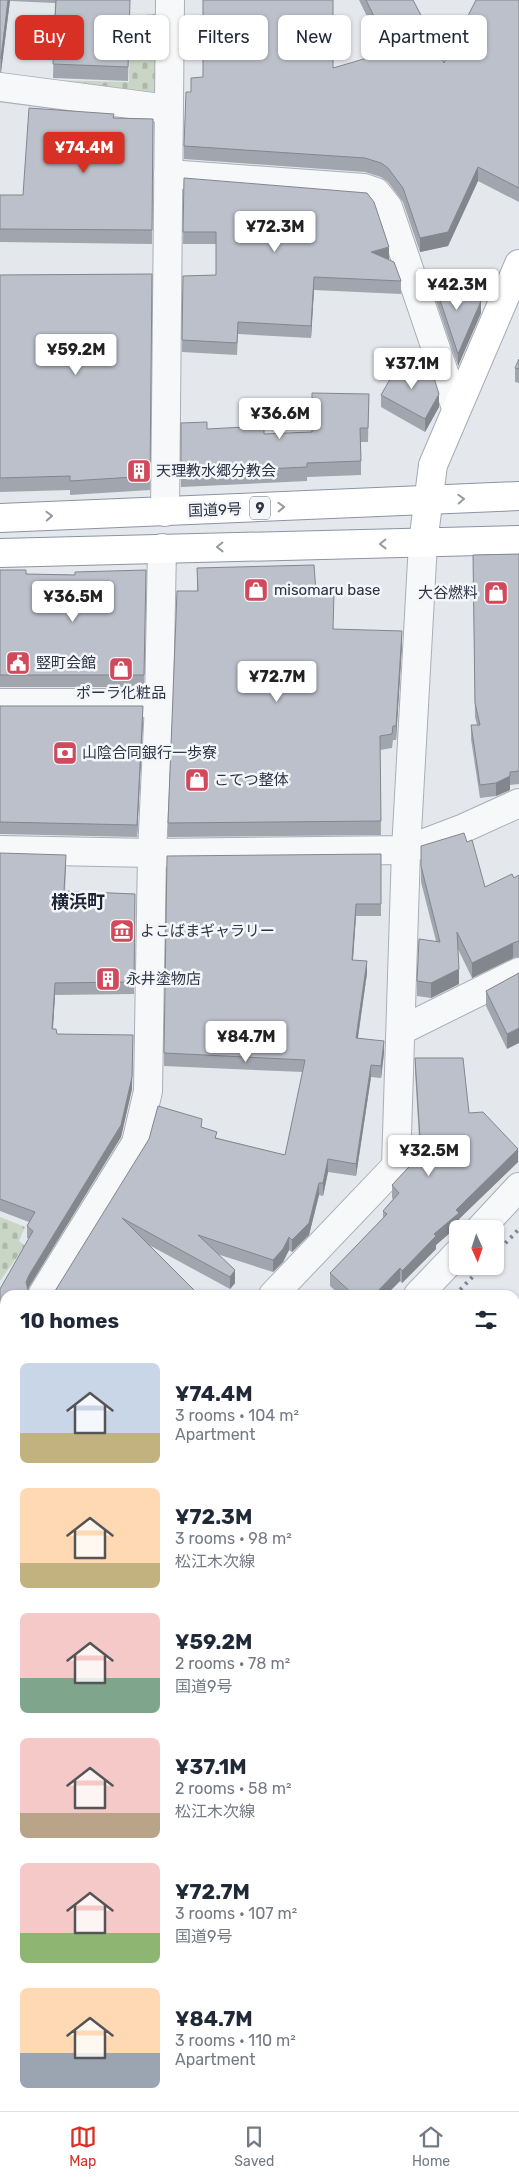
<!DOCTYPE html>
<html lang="en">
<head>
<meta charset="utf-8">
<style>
  body { margin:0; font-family:Rubik,"Noto Sans JP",sans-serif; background:#f2f2f3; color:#1f2937; height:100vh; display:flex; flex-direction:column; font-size:19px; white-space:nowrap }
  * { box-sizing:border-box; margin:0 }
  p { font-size:16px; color:#747a83 }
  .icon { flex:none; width:28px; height:28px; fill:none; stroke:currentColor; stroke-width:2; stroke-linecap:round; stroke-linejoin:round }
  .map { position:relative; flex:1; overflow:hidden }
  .drawer { position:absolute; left:0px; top:1290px; width:520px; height:821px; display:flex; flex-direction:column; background:#fff; border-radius:15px 15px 0 0; box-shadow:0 1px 4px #0004 }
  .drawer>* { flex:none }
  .hud { position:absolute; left:15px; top:15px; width:490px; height:45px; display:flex; gap:10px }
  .needle { width:32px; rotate:177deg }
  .buttons { position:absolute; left:449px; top:1220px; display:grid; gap:10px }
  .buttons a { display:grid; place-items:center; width:55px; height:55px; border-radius:8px; background:#fff; box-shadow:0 1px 4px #0004; font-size:25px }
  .price { position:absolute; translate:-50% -42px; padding:0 11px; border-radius:5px; background:#fff; color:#222; font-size:16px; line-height:32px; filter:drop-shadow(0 1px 2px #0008) }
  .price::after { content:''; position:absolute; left:50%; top:30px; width:15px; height:11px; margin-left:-8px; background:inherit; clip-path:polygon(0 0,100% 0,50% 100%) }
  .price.active { background:#d93025; color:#fff }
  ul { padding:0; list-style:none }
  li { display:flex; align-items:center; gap:15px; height:125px; padding:0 20px }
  li span { display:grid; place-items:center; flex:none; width:140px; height:100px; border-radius:8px; color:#555 }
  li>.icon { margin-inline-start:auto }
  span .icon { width:60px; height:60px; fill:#fffc; stroke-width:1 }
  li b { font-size:21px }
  h2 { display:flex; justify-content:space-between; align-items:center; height:60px; padding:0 20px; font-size:21px }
  .pill { padding:0 18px; border-radius:8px; background:#fff; box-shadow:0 1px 4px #0004; font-size:18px; line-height:45px }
  .pill.active { background:#d93025; color:#fff }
  .menu { display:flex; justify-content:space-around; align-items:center; height:70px; border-top:1px solid #e0e1e3; background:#fff; font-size:14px; color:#747a83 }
  .menu a { display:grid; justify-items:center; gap:2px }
  .menu .active { color:#d93025 }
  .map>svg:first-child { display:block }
  .cemetery { fill:url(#cemetery-stones) }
  .water { fill:#9fb4cc }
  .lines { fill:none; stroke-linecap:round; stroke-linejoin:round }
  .lane-casing { stroke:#a9aeb7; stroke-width:16 }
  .street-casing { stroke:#a9aeb7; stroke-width:30 }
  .secondary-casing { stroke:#a9aeb7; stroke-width:30 }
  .primary-casing { stroke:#a3abb8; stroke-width:30 }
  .highway-casing { stroke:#8b94a3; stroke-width:30 }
  .lane { stroke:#f7f8fa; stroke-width:14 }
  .street { stroke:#f7f8fa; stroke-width:28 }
  .secondary { stroke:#fff; stroke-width:28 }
  .primary { stroke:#fff; stroke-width:28 }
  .highway { stroke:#fff; stroke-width:28 }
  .rail { stroke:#7d8696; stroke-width:4; stroke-dasharray:2.5 5; stroke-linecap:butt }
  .wall { fill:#a1a5ae }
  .shaded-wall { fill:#83868d }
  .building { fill:#bbc0ca; stroke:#83868d }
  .oneway { stroke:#959aa2 }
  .labels { text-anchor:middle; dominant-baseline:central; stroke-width:5; stroke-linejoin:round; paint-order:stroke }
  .shield { fill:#f4f6f9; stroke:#676e7b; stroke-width:1 }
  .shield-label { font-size:14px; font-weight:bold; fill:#2b3445 }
  .poi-label { font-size:15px; fill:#2b3445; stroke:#f4f6f9; text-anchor:start }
  .street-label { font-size:15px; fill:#2b3445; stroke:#f4f6f9 }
  .quarter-label { font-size:18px; font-weight:bold; fill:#1d2536; stroke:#f4f6f9 }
</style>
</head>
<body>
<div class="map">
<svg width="519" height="2111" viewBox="0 0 519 2111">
  <defs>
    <pattern id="cemetery-stones" width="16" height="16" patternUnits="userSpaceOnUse" patternTransform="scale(1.25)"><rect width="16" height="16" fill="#c9d6c5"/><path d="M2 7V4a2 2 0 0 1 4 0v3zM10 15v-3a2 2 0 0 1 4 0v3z" fill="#adb8ab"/></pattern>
  </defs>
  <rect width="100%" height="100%" fill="#e4e7ec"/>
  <g class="cemetery">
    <polygon points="146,14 160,14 160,103 52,90 51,80 129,82 130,29 146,29"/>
    <polygon points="0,1217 25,1227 19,1241 25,1246 0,1281"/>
  </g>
  <g class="water">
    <polygon points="519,1511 519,1648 515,1649 515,1512"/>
    <polygon points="5,1627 5,1753 0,1754 0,1628"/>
  </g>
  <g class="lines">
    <defs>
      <polyline id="lane" points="515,1333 519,1329"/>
      <g id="street">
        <polyline points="0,87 168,109"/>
        <polyline points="168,174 364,188 376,192 388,207 456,408"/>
        <polyline points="165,512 170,0"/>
        <polyline points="0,703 159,703"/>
        <polyline points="0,850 152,853 406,850 464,828 519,803"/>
        <polyline points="402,1030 519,972"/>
        <polyline points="480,1229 519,1187"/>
        <polyline points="42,1295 136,1143 148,1091 152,853 159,703 162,548"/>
        <polyline points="273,1295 396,1166 406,850 423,543"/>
        <polyline points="418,1295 458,1253"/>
        <polyline points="0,1362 5,1354"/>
        <polyline points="515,1479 519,1478"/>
        <polyline points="0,1595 5,1593"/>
        <polyline points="515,1849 519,1850"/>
        <polyline points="0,1884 5,1879"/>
        <polyline points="515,1961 519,1960"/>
        <polyline points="515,2080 519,2078"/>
        <polyline points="410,2111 426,2106"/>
      </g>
      <g id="secondary">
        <polyline points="0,1901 5,1907"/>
        <polyline points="0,2057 5,2056"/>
        <polyline points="60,2106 61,2111"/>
      </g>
      <polyline id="primary" points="423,543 433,465 519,264"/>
      <g id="highway">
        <polyline points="0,518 519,496"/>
        <polyline points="0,553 519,540"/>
      </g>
    </defs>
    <use href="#lane" class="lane-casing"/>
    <use href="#street" class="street-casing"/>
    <use href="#secondary" class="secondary-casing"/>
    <use href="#primary" class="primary-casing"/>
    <use href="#highway" class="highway-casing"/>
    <use href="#lane" class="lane"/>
    <use href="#street" class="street"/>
    <use href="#secondary" class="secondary"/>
    <use href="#primary" class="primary"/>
    <use href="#highway" class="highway"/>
    <g class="rail">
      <polyline points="495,1254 519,1229"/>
      <polyline points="455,1295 483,1266"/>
      <polyline points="0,1763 5,1758"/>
    </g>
  </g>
  <g class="wall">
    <polygon points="0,0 130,0 128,81 53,78 55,3 10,1 1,72 0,72"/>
    <polygon points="359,0 413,0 444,63 519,0 519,202 478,181 448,246 420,252 403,202 388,182 381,177 365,172 184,159 184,146 191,92 203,77 333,68 385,53"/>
    <polygon points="114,118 153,119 152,244 0,242 0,195 23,195"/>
    <polygon points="184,178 389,260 401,281 401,294 314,290 311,338 238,334 237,355 182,352 183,276 216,275 216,244 183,244"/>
    <polygon points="152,274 150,490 70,495 70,490 0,492 0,275"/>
    <polygon points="433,279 481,313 458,366 433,292"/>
    <polygon points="519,359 519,383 515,382 515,368"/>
    <polygon points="369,394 368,442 361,442 361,475 307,477 307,481 181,487 181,423 207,429 264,434 312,432"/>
    <polygon points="381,395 439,407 425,432 381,407"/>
    <polygon points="519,554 519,784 510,785 510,790 496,796 480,798 471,739 471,725 477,725 475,717 473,555"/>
    <polygon points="197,568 316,592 334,629 402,645 396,740 393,740 392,748 380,750 381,835 168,837 168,823 197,591"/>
    <polygon points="0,570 26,574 75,575 146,570 144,687 0,687"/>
    <polygon points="0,706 143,719 137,837 0,834"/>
    <polygon points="467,842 485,887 514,878 519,875 519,957 513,958 472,978 458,949 459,984 431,998 417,996 417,981 436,941 421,882 421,866"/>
    <polygon points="0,853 66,867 65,891 135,894 134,994 55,995 53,1029 57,1034 132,1089 121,1137 29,1287 28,1290 5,1295 5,1339 0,1340 0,1289 29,1239 27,1238 27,1226 29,1222 0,1211"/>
    <polygon points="381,854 381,916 356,916 353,960 367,973 358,1038 384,1053 381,1078 371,1077 356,1176 328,1172 323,1196 319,1195 309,1235 292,1252 289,1250 283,1262 273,1272 217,1254 235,1283 230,1289 149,1245 55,1291 202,1127 217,1138 285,1155 303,1072 164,1066 164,1053"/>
    <polygon points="519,973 507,1049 486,1006 486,991"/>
    <polygon points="415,1058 518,1162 459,1219 459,1225 436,1245 436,1249 402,1283 400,1281 386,1295 340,1295 330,1286 330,1273 383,1218 383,1211 393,1199 392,1198 392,1185 420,1155 415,1071"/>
    <polygon points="5,1364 5,1410 0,1405 0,1365"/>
    <polygon points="515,1710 519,1711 519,1803 515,1802"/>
  </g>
  <g class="shaded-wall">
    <polygon points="8,0 10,0 1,72 1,58"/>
    <polygon points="478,167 478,181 448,246 420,252 420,238"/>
    <polygon points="389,247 389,260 371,252"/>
    <polygon points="314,277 314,290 311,338 311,326"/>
    <polygon points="481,301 481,313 458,366 458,354"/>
    <polygon points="439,394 439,407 425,432 425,419"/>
    <polygon points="402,631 402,645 396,740 396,726"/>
    <polygon points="143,706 143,719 137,837 137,825"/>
    <polygon points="510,776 510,790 496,796 496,783"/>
    <polygon points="356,904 356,916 352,972 352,960"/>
    <polygon points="513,943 513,958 472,978 472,963"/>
    <polygon points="367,961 367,973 356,1050 356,1038"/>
    <polygon points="459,969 459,984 431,998 431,983"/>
    <polygon points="55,983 55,995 52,1041 52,1029"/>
    <polygon points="519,1028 519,1043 507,1049 507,1034"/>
    <polygon points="133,1035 132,1089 121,1137 29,1287 26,1294 26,1282 29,1275"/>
    <polygon points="384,1041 384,1053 381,1078 381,1066"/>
    <polygon points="371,1065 371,1077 356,1176 356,1164"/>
    <polygon points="518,1149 518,1162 459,1219 459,1225 436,1245 436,1249 402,1283 402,1271 434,1234 456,1210"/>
    <polygon points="328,1159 328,1172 323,1196 323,1183"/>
    <polygon points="319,1183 319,1195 309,1235 292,1252 292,1240"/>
    <polygon points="289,1237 289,1250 283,1262 273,1272 273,1260"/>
    <polygon points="400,1268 400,1281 386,1295 374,1295"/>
    <polygon points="235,1270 235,1283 230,1289 230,1277"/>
    <polygon points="5,1559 5,1571 0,1573 0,1561"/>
    <polygon points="519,2049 519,2063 515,2064 515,2050"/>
  </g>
  <g class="building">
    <polygon points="0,0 8,0 1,58 0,58"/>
    <polygon points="56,0 130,0 128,67 53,64"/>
    <polygon points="203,0 333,0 333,68 391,51 366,0 413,0 423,19 427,18 444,63 476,0 519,0 519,188 478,167 448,232 420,238 403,188 388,168 381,163 365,158 184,146 186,92 191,92 191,78 203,77"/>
    <polygon points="29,108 114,114 113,118 153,119 152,230 0,229 0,195 23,195"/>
    <polygon points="184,178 367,193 374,202 389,247 371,252 394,262 401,281 314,277 311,326 238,322 237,343 182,340 183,276 216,275 216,232 183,232"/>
    <polygon points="152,274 150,476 70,481 70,476 0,478 0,275"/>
    <polygon points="433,279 481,301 458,354"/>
    <polygon points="519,359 519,369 515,368"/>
    <polygon points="411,366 434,378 439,394 425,419 381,395 397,367"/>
    <polygon points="312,393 369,394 368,428 360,428 361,461 307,463 307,467 181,473 181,423 207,422 207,429 264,426 264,434 312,432"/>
    <polygon points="519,554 519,771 510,772 510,776 496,783 480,785 471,725 480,725 475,703 473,555"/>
    <polygon points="314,565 316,592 334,593 333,629 402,631 396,726 393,726 392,734 380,736 381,821 168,823 177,591 198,591 197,568"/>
    <polygon points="0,570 26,570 26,574 75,575 75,572 146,570 144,675 0,675"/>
    <polygon points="0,706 143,706 137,825 0,822"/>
    <polygon points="464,833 467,842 472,840 485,887 512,874 514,878 519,875 519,941 513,943 472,963 457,932 459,969 431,983 417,981 419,939 440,942 421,866 421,846"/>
    <polygon points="0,853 66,855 64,891 135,894 134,982 55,983 52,1029 56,1029 57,1034 133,1035 132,1077 121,1125 29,1275 26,1282 28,1290 33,1295 5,1295 5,1326 0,1327 0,1289 33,1231 27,1226 35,1212 0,1199"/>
    <polygon points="381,854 381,904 356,904 352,960 367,961 356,1038 384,1041 381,1066 371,1065 356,1164 328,1159 323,1183 319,1183 309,1223 292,1240 289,1237 283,1249 273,1260 198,1235 235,1270 230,1277 122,1218 199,1295 51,1295 55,1291 149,1139 158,1106 202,1119 201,1127 217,1132 215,1138 285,1155 305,1060 164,1053 167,856"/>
    <polygon points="519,973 519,1028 507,1034 486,991"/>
    <polygon points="415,1058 463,1058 469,1113 483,1112 518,1149 456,1210 459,1213 434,1234 436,1236 402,1271 400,1268 374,1295 354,1295 330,1273 387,1214 383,1211 399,1193 392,1185 421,1154"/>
    <polygon points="5,1364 5,1397 0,1393 0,1365"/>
    <polygon points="0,1488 5,1497 5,1559 0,1561"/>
    <polygon points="515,1710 519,1711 519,1788 515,1787"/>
    <polygon points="515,1962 519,1962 519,2049 515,2050"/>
    <polygon points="519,2080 519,2111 419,2111 432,2106 515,2106 515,2081"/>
    <polygon points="5,2092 5,2106 49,2106 55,2111 0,2111 0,2093"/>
    <polygon points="73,2106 295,2106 296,2111 66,2111 72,2108"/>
  </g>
  <defs><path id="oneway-chevron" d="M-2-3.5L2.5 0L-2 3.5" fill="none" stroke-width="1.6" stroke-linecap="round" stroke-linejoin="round" transform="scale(1.25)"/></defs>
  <g class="oneway">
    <use href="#oneway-chevron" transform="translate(461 499) rotate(-3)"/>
    <use href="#oneway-chevron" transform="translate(281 507) rotate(-2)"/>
    <use href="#oneway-chevron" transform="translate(49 516) rotate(-2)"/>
    <use href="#oneway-chevron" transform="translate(383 544) rotate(179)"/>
    <use href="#oneway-chevron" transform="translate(220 547) rotate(179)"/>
  </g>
  <defs>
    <symbol id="building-square" viewBox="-11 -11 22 22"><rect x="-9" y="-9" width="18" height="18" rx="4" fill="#d1495b" stroke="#f4f6f9"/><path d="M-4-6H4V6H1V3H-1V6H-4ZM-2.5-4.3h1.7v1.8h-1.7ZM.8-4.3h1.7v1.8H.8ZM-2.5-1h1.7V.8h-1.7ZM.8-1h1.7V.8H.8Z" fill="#fff"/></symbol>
    <symbol id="shop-square" viewBox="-11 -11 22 22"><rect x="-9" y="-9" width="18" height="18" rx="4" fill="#d1495b" stroke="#f4f6f9"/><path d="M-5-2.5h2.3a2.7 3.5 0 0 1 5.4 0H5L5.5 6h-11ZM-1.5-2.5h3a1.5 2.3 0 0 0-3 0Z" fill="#fff"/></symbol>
    <symbol id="civic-square" viewBox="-11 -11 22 22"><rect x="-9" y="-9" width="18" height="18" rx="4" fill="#d1495b" stroke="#f4f6f9"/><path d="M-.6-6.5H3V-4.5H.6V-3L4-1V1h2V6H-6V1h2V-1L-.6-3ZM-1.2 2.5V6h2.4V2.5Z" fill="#fff"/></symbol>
    <symbol id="bank-square" viewBox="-11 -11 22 22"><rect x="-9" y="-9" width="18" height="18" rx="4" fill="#d1495b" stroke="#f4f6f9"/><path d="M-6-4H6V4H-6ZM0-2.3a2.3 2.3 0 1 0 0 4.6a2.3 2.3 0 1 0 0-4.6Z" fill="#fff"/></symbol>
    <symbol id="museum-square" viewBox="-11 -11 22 22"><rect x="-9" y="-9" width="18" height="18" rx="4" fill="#d1495b" stroke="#f4f6f9"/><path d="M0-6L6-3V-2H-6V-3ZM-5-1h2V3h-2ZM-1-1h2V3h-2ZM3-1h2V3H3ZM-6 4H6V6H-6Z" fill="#fff"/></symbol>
  </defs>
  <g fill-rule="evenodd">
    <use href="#building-square" x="125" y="457" width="28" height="28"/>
    <use href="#shop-square" x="242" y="576" width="28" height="28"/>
    <use href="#shop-square" x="482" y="579" width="28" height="28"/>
    <use href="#civic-square" x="4" y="649" width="28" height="28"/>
    <use href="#shop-square" x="107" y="655" width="28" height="28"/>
    <use href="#bank-square" x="51" y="739" width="28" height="28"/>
    <use href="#shop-square" x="183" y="766" width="28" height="28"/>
    <use href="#museum-square" x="108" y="917" width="28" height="28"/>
    <use href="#building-square" x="94" y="965" width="28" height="28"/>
  </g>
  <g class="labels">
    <rect class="shield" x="250" y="496.5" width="20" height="23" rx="4"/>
    <g class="shield-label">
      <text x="260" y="508">9</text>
    </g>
    <g class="poi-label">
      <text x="156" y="471">天理教水郷分教会</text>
      <text x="274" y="590">misomaru base</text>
      <text x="478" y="593" text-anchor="end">大谷燃料</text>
      <text x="36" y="663">竪町会館</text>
      <text x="121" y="693" text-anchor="middle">ポーラ化粧品</text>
      <text x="82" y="753">山陰合同銀行一歩寮</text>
      <text x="214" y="780">こてつ整体</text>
      <text x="140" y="931">よこばまギャラリー</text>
      <text x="126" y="979">永井塗物店</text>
    </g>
    <g class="street-label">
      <text transform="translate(215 510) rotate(-2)">国道9号</text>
    </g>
    <g class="quarter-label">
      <text x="78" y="902">横浜町</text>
    </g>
  </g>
</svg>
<div class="buttons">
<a><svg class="needle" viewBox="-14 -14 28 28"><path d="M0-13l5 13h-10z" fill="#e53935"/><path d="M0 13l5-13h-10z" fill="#747a83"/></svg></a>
</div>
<b class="price active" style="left:84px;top:174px">¥74.4M</b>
<b class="price" style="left:275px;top:253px">¥72.3M</b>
<b class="price" style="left:457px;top:311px">¥42.3M</b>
<b class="price" style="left:76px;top:376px">¥59.2M</b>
<b class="price" style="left:412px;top:390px">¥37.1M</b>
<b class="price" style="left:280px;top:440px">¥36.6M</b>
<b class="price" style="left:73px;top:623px">¥36.5M</b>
<b class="price" style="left:277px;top:703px">¥72.7M</b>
<b class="price" style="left:246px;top:1063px">¥84.7M</b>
<b class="price" style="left:429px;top:1177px">¥32.5M</b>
<div class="hud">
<a class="pill active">Buy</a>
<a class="pill">Rent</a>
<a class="pill">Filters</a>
<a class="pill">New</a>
<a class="pill">Apartment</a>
</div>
<section class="drawer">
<h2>10 homes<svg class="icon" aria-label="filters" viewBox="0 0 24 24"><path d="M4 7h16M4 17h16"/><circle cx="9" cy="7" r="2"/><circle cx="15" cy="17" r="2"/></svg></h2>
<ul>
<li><span style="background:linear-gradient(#c9d6e8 70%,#c2b280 0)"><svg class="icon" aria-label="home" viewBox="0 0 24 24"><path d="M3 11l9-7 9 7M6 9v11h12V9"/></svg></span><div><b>¥74.4M</b><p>3 rooms · 104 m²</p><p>Apartment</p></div></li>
<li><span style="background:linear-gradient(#ffd9b3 75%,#c2b280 0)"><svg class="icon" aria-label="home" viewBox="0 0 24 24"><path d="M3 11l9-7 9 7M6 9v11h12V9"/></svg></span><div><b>¥72.3M</b><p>3 rooms · 98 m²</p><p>松江木次線</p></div></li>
<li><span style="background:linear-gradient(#f6c9c9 65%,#7fa58c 0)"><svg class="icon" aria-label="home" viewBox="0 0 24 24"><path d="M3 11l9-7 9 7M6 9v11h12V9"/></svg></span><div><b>¥59.2M</b><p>2 rooms · 78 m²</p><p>国道9号</p></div></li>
<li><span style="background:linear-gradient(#f6c9c9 75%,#b9a48a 0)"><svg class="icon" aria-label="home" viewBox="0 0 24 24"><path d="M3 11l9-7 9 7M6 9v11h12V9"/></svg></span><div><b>¥37.1M</b><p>2 rooms · 58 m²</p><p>松江木次線</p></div></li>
<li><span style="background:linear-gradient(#f6c9c9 70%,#8fb573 0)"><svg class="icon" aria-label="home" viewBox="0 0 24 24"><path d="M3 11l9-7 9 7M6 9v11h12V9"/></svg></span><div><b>¥72.7M</b><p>3 rooms · 107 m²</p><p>国道9号</p></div></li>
<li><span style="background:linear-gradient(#ffd9b3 65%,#9aa5b1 0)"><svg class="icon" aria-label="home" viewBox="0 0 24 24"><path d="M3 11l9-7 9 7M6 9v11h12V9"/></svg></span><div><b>¥84.7M</b><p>3 rooms · 110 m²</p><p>Apartment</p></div></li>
</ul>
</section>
</div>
<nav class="menu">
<a class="active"><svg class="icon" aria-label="map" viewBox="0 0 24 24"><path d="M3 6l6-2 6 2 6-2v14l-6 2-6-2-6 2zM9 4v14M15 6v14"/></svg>Map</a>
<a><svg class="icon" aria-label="saved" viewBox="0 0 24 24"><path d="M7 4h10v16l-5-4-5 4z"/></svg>Saved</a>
<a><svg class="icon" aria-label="home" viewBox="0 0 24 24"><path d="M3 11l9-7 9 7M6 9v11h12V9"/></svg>Home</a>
</nav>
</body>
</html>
